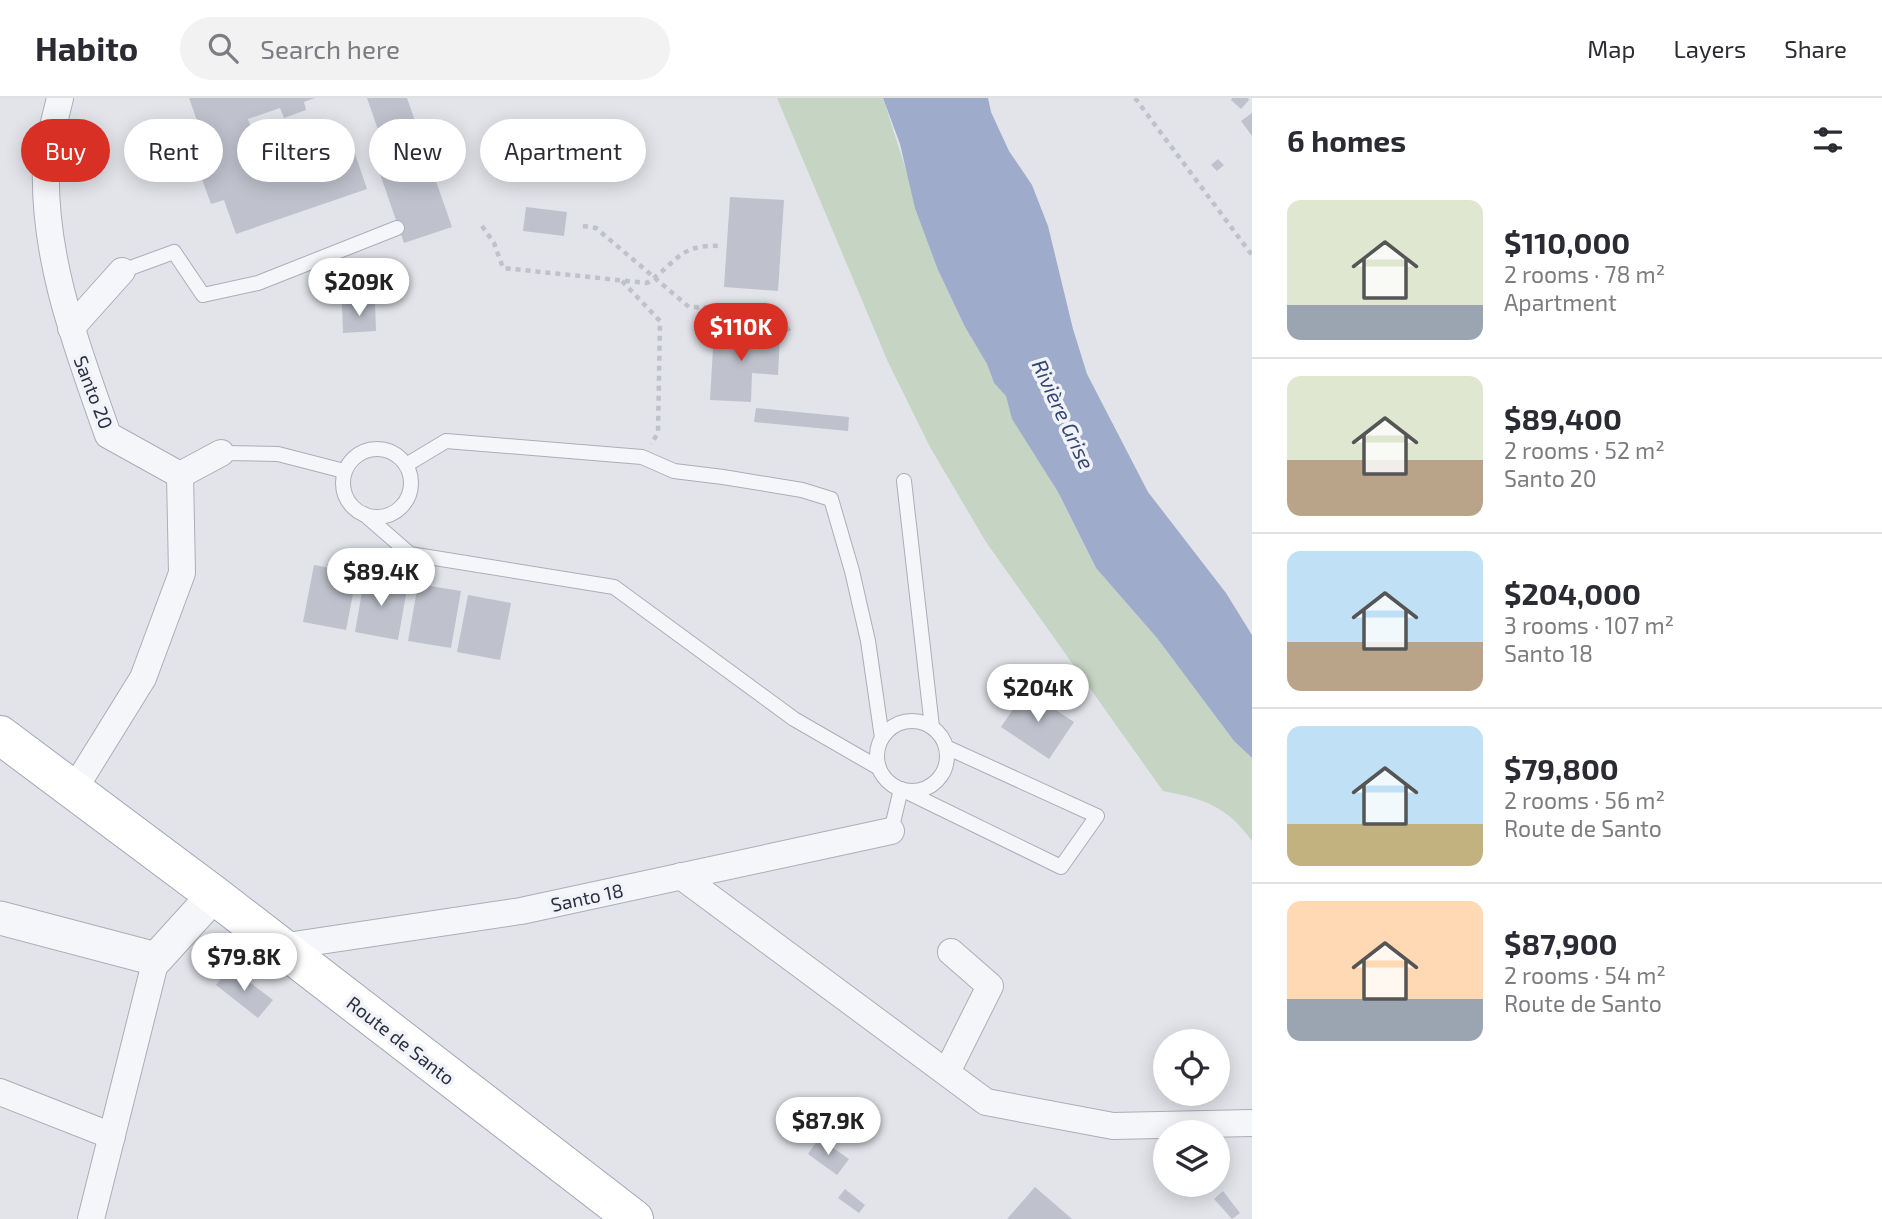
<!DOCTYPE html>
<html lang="en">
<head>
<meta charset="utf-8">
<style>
  body { margin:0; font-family:"Exo 2",sans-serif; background:#f2f2f3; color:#2b2b33; height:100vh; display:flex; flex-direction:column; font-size:26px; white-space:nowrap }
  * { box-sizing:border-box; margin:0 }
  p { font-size:23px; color:#7c7c81 }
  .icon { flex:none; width:38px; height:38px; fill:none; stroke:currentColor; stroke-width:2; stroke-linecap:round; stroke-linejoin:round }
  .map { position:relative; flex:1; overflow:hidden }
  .sheet { display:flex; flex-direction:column; background:#fff; width:630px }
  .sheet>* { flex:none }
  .banner { position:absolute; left:21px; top:21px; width:665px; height:63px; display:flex; gap:14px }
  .buttons { position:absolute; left:1153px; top:931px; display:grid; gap:14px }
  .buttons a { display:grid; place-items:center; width:77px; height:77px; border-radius:50%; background:#fff; box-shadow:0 4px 18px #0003; font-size:35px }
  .price { position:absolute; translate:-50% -60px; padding:0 16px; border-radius:24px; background:#fff; color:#222; font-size:23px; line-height:46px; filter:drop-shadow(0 2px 4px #0008) }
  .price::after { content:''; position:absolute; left:50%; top:42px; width:21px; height:16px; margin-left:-10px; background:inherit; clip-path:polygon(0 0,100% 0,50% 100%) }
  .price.active { background:#d93025; color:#fff }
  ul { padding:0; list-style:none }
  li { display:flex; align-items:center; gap:21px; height:175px; padding:0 35px }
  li+li { border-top:2px solid #e1e1e2 }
  li span { display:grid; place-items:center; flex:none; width:196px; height:140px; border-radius:14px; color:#555 }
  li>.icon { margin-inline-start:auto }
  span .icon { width:84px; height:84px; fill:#fffc; stroke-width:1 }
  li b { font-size:30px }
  h2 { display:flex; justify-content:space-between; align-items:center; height:84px; padding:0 35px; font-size:30px }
  .pill { padding:0 24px; border-radius:32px; background:#fff; box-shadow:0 4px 18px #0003; font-size:24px; line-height:63px }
  .pill.active { background:#d93025; color:#fff }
  header { display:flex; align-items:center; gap:42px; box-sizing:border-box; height:98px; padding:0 35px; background:#fff; border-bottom:2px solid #e1e1e2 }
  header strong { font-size:33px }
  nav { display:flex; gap:38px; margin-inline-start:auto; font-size:24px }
  .search { width:490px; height:63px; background:#f2f2f3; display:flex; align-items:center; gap:18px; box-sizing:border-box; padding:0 24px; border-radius:38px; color:#7c7c81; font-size:26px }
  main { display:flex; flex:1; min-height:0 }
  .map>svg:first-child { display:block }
  .green { fill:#c5d4c3 }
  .water { fill:#9eabca }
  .building { fill:#bfc2cd }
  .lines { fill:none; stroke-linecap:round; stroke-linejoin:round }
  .service-casing { stroke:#abaeb8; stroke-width:16 }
  .minor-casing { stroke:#abaeb8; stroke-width:28 }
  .tertiary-casing { stroke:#abaeb8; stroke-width:35 }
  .primary-casing { stroke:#a2a6b6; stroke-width:40 }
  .path { stroke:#c0c2c9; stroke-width:4.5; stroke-dasharray:5 5; stroke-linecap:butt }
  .service { stroke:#f5f6f9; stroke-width:14 }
  .minor { stroke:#f5f6f9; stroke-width:26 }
  .tertiary { stroke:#f5f6f9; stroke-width:33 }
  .primary { stroke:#fff; stroke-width:38 }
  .labels { text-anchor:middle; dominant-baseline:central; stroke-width:7; stroke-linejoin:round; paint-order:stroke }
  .street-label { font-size:19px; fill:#2a2f42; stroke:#f2f3f8 }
  .water-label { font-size:21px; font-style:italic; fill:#344676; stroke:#f2f3f8 }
</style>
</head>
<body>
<header>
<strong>Habito</strong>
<div class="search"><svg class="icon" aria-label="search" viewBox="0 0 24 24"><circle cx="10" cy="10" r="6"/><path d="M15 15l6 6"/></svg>Search here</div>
<nav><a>Map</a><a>Layers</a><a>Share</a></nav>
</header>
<main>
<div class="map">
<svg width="1252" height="1121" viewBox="0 0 1252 1121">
  <rect width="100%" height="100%" fill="#e2e4ea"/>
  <path class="green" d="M777 0H883L938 172 965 229 987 266 994 285 1006 298 1013 321 1058 394 1096 470 1157 540 1234 643 1252 660V743C1227 708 1204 701 1163 693L986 444 930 349 888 264Z"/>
  <polygon class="water" points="883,0 988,0 991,14 1009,53 1032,87 1048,128 1073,231 1087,276 1148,394 1226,495 1252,537 1252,660 1234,643 1157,540 1096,470 1058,394 1012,321 1006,298 994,285 987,266 965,229 938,172 915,110 900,46"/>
  <g class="building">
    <polygon points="189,0 315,0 304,4 306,12 284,20 280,10 248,21 268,77 352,47 367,91 236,136 224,102 211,106 199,73 213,68"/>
    <polygon points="367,0 407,0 452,129 404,145 372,53 384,49"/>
    <polygon points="1232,0 1248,0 1249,2 1241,11 1231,2"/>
    <polygon points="1252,15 1252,38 1241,23"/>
    <polygon points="1218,61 1224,67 1217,73 1211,67"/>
    <polygon points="730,99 784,102 778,193 724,189"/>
    <polygon points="526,109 567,114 564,138 523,133"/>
    <polygon points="375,204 376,233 343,235 342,206"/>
    <polygon points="714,233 780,237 778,277 752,275 751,304 710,302"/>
    <polygon points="756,310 849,319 848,333 754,324"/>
    <polygon points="314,467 357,475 346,532 303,524"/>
    <polygon points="365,477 408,485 398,542 355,534"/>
    <polygon points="418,486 461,493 451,550 408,543"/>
    <polygon points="468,497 511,505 500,562 457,554"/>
    <polygon points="1026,592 1074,624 1049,661 1001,629"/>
    <polygon points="230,869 273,902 258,920 216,887"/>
    <polygon points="819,1040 849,1061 837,1077 808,1056"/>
    <polygon points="1035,1089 1072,1121 1007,1121"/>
    <polygon points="845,1091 865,1107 859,1115 838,1100"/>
    <polygon points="1223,1093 1240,1115 1232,1121 1214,1101"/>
  </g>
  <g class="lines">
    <defs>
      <g id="service">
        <polyline points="122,173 174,154 203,197 258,185 397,130"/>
        <circle cx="377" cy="385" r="34"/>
        <polyline points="221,355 278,356 344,373"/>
        <polyline points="406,367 446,343 642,359 674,373 723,379 802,392 831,401 852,473 868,543 882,640"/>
        <polyline points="904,383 932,629"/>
        <polyline points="364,416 410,456 614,489 794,621 879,670"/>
        <circle cx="912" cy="658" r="35"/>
        <polyline points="891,733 901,691 1061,769 1097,718 946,649"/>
      </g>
      <g id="minor">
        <path d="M60 0C55 22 47 46 46 68 43 162 77 249 108 337L180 377 182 475 143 580 73 693"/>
        <polyline points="71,230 122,173"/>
        <polyline points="180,377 221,355"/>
        <polyline points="681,778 986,1004 1113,1028 1252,1025"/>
        <polyline points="280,849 521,813 891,733"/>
        <polyline points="947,974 990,888 951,854"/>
        <polyline points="0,994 112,1038"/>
        <polyline points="91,1121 156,861"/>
      </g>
      <polyline id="tertiary" points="0,820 156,861 214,797"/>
      <polyline id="primary" points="0,637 214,797 634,1121"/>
    </defs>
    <use href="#service" class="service-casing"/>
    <use href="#minor" class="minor-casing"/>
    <use href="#tertiary" class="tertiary-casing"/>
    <use href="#primary" class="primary-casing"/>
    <g class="path">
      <polyline points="1135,0 1252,157"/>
      <path d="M482 128 494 145 503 170 647 185C677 165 678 146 720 148"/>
      <polyline points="583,128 596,130 689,209 767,211 779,220 790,234"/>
      <polyline points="622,183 660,223 658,335 651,346"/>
    </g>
    <use href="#service" class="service"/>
    <use href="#minor" class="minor"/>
    <use href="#tertiary" class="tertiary"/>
    <use href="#primary" class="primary"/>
  </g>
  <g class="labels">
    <g class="street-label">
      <text transform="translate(94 294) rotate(69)">Santo 20</text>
      <text transform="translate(587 799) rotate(-12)">Santo 18</text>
      <text transform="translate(401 942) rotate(38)">Route de Santo</text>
    </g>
    <g class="water-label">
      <text transform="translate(1064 316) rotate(65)">Rivière Grise</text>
    </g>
  </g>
</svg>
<div class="buttons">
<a><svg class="icon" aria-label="locate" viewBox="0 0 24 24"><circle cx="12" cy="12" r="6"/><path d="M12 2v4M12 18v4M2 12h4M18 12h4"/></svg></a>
<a><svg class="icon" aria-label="layers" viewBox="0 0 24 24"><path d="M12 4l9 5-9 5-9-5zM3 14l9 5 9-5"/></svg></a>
</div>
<b class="price" style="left:359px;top:220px">$209K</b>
<b class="price active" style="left:741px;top:265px">$110K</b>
<b class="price" style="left:381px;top:510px">$89.4K</b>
<b class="price" style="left:1038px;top:626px">$204K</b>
<b class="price" style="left:244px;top:895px">$79.8K</b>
<b class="price" style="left:828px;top:1059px">$87.9K</b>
<div class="banner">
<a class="pill active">Buy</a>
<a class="pill">Rent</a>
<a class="pill">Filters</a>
<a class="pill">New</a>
<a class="pill">Apartment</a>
</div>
</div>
<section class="sheet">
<h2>6 homes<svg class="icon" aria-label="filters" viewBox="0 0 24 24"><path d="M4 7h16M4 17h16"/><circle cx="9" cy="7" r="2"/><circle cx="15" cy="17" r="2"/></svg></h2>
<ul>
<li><span style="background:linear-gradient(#dfe7d0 75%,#9aa5b1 0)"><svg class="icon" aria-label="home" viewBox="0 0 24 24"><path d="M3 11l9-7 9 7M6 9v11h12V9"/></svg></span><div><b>$110,000</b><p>2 rooms · 78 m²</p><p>Apartment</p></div></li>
<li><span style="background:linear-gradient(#dfe7d0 60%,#b9a48a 0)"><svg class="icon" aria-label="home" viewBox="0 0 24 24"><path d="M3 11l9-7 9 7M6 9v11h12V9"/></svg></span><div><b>$89,400</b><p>2 rooms · 52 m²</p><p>Santo 20</p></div></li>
<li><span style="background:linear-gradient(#bfe0f5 65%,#b9a48a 0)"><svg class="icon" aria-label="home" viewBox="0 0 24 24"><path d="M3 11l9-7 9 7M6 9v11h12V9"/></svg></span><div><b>$204,000</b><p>3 rooms · 107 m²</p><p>Santo 18</p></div></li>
<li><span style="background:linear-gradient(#bfe0f5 70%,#c2b280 0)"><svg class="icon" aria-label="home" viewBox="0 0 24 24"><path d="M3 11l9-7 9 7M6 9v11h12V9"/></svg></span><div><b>$79,800</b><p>2 rooms · 56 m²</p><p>Route de Santo</p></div></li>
<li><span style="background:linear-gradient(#ffd9b3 70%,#9aa5b1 0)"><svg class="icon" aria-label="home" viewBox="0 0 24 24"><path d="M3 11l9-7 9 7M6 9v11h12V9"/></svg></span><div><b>$87,900</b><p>2 rooms · 54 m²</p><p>Route de Santo</p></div></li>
</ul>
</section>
</main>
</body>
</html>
